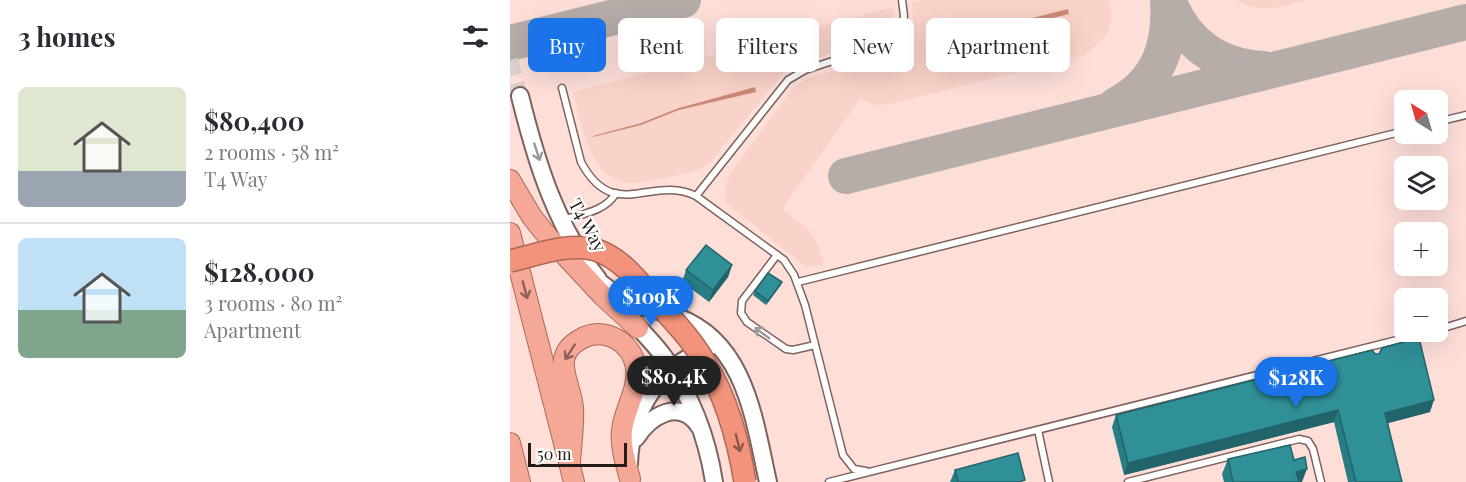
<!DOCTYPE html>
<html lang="en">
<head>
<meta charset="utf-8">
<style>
  body { margin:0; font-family:"Playfair Display",serif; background:#f7f7f7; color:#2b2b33; height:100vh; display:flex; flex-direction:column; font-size:22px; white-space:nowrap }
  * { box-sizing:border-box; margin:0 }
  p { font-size:20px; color:#7c7c81 }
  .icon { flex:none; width:33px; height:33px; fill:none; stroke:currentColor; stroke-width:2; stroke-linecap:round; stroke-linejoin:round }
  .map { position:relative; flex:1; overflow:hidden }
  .sheet { display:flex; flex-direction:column; background:#fff; width:510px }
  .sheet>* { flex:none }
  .banner { position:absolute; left:18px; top:18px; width:570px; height:54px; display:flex; gap:12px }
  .needle { width:39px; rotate:323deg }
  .tools { position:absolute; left:884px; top:90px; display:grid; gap:12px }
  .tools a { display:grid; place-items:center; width:54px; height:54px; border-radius:9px; background:#fff; box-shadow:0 6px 24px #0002; font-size:30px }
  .scale { position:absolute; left:18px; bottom:15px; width:99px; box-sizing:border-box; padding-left:6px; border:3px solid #241a17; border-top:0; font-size:16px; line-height:21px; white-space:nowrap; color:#241a17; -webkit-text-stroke:4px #fff; paint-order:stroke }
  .price { position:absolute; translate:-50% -51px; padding:0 14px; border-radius:21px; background:#1a73e8; color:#fff; font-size:20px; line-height:39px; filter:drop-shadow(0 2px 3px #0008) }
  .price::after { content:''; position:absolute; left:50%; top:36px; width:18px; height:14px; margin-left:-9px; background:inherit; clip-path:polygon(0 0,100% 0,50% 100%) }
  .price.current { background:#222; color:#fff }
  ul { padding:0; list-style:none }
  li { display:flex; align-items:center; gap:18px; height:150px; padding:0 18px }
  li+li { border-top:2px solid #e1e1e2 }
  li span { display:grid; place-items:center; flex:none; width:168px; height:120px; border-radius:9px; color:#555 }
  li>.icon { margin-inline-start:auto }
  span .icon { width:72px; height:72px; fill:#fffc; stroke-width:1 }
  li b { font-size:26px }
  h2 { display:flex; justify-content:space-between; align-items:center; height:72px; padding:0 18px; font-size:26px }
  .chip { padding:0 21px; border-radius:9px; background:#fff; box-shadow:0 6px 24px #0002; font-size:21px; line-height:54px }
  .chip.current { background:#1a73e8; color:#fff }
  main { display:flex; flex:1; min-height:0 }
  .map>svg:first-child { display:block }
  .built { fill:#fddfd8; fill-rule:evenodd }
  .green { fill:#f9d3c9; fill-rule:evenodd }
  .water { fill:#cd8977 }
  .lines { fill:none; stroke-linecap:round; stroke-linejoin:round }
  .taxiway { stroke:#b6aca8; stroke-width:36 }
  .secondary-tunnel { stroke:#dbd0cc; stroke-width:16; stroke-dasharray:16 8; stroke-linecap:butt }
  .service-casing { stroke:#7c635d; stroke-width:9 }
  .secondary-casing { stroke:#7c635d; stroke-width:20 }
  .trunk-casing { stroke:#ab6958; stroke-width:22 }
  .service { stroke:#fff; stroke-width:6 }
  .secondary { stroke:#fff; stroke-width:16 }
  .trunk { stroke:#f6a896; stroke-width:20 }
  .motorway-bridge-casing { stroke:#ab6958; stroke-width:24; stroke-linecap:butt }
  .motorway-bridge { stroke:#f3937b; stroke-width:21 }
  .wall { fill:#287c83 }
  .shaded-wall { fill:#21656a }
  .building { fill:#2f9098; stroke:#21656a; stroke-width:1.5 }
  .oneway { stroke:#9c9897 }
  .oneway2 { stroke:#8d6156 }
  .oneway3 { stroke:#8c5649 }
  .labels { text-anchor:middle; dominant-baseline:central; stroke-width:4.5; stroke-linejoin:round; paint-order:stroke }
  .street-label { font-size:18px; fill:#241a17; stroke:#fff }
</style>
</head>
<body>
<main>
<section class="sheet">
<h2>3 homes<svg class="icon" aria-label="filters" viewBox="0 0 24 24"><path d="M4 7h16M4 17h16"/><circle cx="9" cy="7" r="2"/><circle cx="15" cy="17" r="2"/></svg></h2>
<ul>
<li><span style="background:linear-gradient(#dfe7d0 70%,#9aa5b1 0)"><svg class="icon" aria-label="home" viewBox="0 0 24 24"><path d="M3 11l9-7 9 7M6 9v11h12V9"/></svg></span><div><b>$80,400</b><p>2 rooms · 58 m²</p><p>T4 Way</p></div></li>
<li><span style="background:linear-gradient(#bfe0f5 60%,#7fa58c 0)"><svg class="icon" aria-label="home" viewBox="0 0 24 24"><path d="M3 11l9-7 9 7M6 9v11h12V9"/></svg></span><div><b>$128,000</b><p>3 rooms · 80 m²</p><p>Apartment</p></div></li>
</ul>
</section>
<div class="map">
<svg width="956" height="482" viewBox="0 0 956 482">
  <rect width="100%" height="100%" fill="#fbf0ec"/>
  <path class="built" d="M0 0H956V482H0ZM894 100H927V134H894ZM894 166H927V200H894ZM894 232H927V266H894ZM894 298H927V332H894Z"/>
  <g class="green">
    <path d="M411 0H599C606 28 596 39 574 55L380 104 365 105 350 99 272 209C299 230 305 230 314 264L303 267 295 266 216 203C213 190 217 181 223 169L281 91 288 84 299 78 369 58 383 50 393 42 403 24 402 2ZM558 9 559 14 422 47 421 42Z"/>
    <path d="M726 0H796C771 7 750 15 726 0Z"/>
    <path d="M383 7C385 23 377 32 363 40L298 61 274 72 202 160C189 173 172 174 155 178 144 180 133 183 122 183 78 181 72 124 63 92ZM244 87 169 110 131 125 83 136 131 123 169 108Z"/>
  </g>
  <g class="water">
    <polygon points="558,9 559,14 422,48 421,43"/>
    <polygon points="245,87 246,92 169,110 131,125 83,137 83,136 131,123 169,108"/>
  </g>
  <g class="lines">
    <g class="taxiway">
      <path d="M658 0C675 43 706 66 753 69"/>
      <polyline points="0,43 173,0"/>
      <path d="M606 105C649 83 661 45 658 0"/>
      <polyline points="336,176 956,22"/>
    </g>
    <polyline class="secondary-tunnel" points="0,60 10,96"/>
    <defs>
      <g id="service">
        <path d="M52 88 71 162C104 224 142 174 186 196L274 260 284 275 295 305 333 455 344 469 356 471"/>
        <polyline points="927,122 956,115"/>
        <polyline points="186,196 278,80 295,70 380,42 392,27 394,16 392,0"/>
        <path d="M52 220C71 214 95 212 106 193"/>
        <polyline points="267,255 232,301 231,313 237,322 276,349 283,350 305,345"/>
        <polyline points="288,282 894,131"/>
        <polyline points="927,330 956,321"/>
        <polyline points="528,430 539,482"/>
        <polyline points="319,482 919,332"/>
        <polyline points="618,482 789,439 798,441 803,449 811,482"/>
      </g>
      <g id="secondary">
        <path d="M10 96C26 161 46 227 88 279"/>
        <path d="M92 284C119 306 137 306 167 317 236 342 244 420 258 482"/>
        <path d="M120 318C131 331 144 343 154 357 181 395 197 436 204 482"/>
        <path d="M126 438C140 416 170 397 189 426"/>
        <path d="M119 464C121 408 148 369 199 347"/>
      </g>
      <g id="trunk">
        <polyline points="0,180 22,217 38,237 93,296 128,328"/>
        <polyline points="0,233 64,482"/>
        <polyline points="0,443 10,482"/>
        <path d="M60 463C61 445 64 426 63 408 61 382 39 356 71 339 81 333 92 333 102 337 115 342 124 354 126 368 129 389 114 410 112 430 110 446 116 464 120 479"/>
      </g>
    </defs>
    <use href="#service" class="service-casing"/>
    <use href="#secondary" class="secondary-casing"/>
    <use href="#trunk" class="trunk-casing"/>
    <use href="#service" class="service"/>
    <use href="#secondary" class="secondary"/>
    <use href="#trunk" class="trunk"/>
    <defs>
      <path id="motorway-bridge" d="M0 261C26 255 59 242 86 250 110 258 126 278 142 297 160 317 180 337 194 361 217 398 228 439 235 482"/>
    </defs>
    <use href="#motorway-bridge" class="motorway-bridge-casing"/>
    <use href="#motorway-bridge" class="motorway-bridge"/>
  </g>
  <g class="wall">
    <polygon points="222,265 218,277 199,302 172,282 176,270"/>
    <polygon points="272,282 270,286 256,305 243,295 245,291"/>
    <polygon points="862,350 920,412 878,423 892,482 838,482 824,422 614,475 602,427 606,415"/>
    <polygon points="718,459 792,482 714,482 712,474"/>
    <polygon points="445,470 514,482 440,482"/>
  </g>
  <g class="shaded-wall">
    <polygon points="222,265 218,277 199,302 203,290"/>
    <polygon points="272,282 270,286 256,305 258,301"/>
    <polygon points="924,400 920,412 871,425 875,413"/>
    <polygon points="828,410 824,422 614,475 618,463"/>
    <polygon points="797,469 792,482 783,482 786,472"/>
  </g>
  <g class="building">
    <polygon points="196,245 222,265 203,290 176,270"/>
    <polygon points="258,273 272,282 258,301 245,291"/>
    <polygon points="909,338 924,400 875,413 892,482 846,482 828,410 618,463 606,415 862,350 865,354 869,354 872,348"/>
    <polygon points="780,445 784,460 795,457 797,469 786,472 789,482 723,482 718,459"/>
    <polygon points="508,453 515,480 508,482 448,482 445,470"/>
  </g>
  <defs><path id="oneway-shaft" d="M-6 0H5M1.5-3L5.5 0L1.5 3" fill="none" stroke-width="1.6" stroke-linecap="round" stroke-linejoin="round" transform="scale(1.5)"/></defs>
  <g class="oneway">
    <use href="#oneway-shaft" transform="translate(27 152) rotate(72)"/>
    <use href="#oneway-shaft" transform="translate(252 333) rotate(-144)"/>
  </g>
  <g class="oneway2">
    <use href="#oneway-shaft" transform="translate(15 290) rotate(75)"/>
    <use href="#oneway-shaft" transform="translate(60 352) rotate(123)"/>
  </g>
  <use class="oneway3" href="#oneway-shaft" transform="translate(228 443) rotate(76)"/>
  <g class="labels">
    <g class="street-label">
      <text transform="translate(78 225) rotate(61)">T4 Way</text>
    </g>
  </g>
</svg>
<div class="tools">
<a><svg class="needle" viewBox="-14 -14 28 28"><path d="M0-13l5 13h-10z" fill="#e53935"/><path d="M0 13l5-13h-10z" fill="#7c7c81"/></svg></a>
<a><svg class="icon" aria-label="layers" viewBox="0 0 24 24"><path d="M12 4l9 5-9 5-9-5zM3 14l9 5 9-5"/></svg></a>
<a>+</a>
<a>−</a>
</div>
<div class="scale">50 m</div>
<b class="price" style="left:141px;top:327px">$109K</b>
<b class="price current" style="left:164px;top:407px">$80.4K</b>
<b class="price" style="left:786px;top:408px">$128K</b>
<div class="banner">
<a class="chip current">Buy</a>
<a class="chip">Rent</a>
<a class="chip">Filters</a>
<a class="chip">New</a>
<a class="chip">Apartment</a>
</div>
</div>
</main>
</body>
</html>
